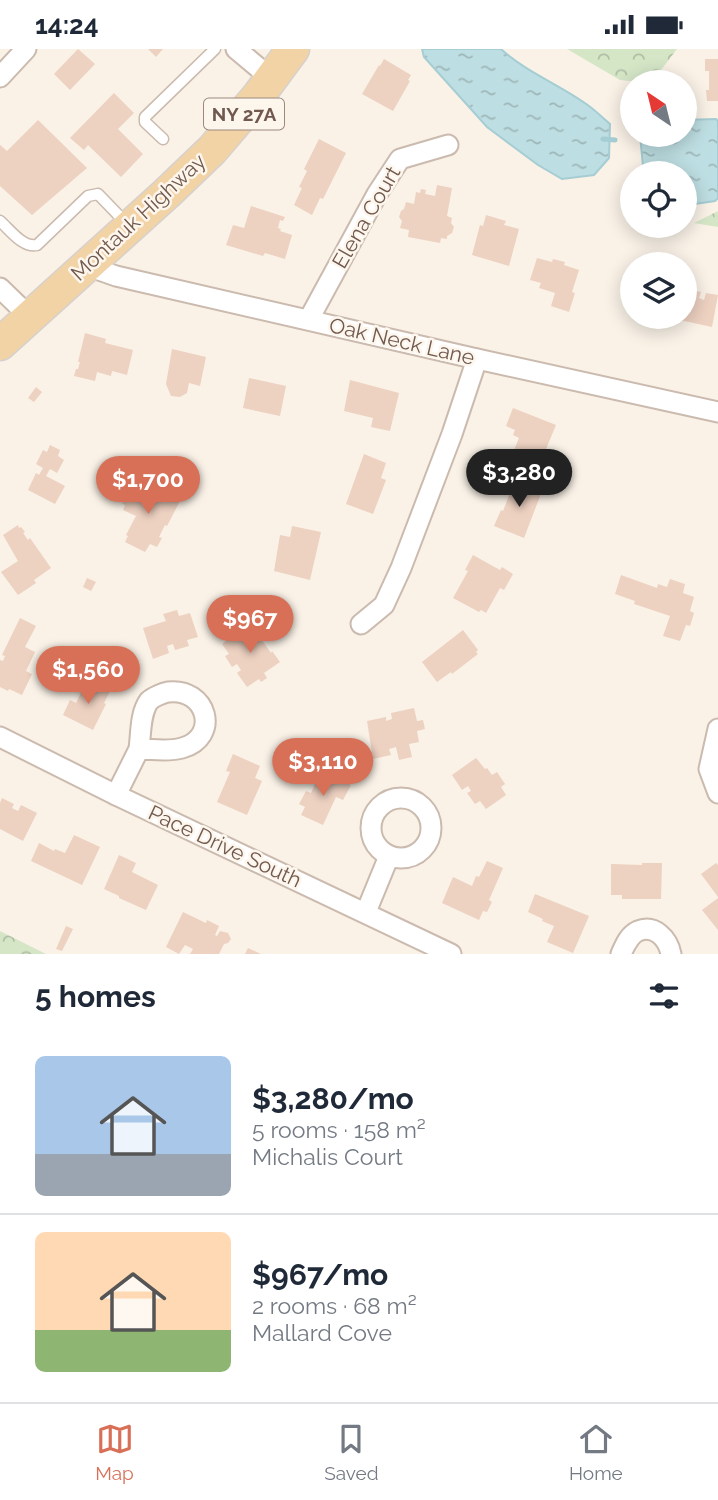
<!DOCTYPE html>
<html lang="en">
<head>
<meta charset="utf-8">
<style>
  body { margin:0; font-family:Raleway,sans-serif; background:#f6f6f7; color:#1f2937; height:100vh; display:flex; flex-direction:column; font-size:26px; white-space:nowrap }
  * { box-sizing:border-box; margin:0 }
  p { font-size:23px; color:#747a83 }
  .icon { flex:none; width:38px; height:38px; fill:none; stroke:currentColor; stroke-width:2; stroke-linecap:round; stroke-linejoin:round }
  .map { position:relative; height:905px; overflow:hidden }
  .side { display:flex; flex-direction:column; background:#fff; flex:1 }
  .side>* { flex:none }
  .needle { width:46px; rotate:325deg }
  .controls { position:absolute; left:620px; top:21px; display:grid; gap:14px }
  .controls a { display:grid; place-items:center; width:77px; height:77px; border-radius:50%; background:#fff; box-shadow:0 4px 18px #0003; font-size:35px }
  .price { position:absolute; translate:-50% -60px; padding:0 16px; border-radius:24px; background:#d87058; color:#fff; font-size:23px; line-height:46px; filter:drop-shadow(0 2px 4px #0008) }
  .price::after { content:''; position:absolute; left:50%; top:42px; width:21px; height:16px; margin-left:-10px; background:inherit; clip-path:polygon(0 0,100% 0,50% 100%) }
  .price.selected { background:#222; color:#fff }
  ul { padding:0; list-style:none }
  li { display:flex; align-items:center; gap:21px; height:175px; padding:0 35px }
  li+li { border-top:2px solid #e0e1e3 }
  li span { display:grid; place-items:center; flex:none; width:196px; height:140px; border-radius:10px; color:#555 }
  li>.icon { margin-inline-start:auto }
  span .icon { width:84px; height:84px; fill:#fffc; stroke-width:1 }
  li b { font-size:30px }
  h2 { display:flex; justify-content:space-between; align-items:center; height:84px; padding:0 35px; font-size:30px }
  .status { display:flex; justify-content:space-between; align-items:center; height:49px; padding:0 35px; background:#fff; direction:ltr }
  .status svg { height:19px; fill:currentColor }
  .dock { display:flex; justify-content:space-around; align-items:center; height:98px; border-top:2px solid #e0e1e3; background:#fff; font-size:19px; color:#747a83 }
  .dock a { display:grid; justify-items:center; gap:4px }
  .dock .selected { color:#d87058 }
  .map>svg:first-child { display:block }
  .forest { fill:url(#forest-crowns) }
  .water { fill:url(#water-ripples); stroke:#a5cdd3; stroke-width:2 }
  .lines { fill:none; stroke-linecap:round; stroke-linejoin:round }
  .stream { stroke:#a5cdd3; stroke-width:5 }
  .building { fill:#edd1c1 }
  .service-casing { stroke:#cbbaae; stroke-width:13 }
  .minor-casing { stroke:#cbbaae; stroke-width:23 }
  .primary-casing { stroke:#d7d1cd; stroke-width:35 }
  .service { stroke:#fff; stroke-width:10 }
  .minor { stroke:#fff; stroke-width:19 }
  .primary { stroke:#f2d3a6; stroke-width:32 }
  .labels { text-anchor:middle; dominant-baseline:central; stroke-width:5; stroke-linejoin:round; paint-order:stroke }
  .shield { fill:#fdf6ed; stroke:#9b887e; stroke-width:2 }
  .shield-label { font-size:19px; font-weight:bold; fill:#71594e }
  .street-label { font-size:21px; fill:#71594e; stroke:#fdf6ed }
</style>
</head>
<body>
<div class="status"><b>14:24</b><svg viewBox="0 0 49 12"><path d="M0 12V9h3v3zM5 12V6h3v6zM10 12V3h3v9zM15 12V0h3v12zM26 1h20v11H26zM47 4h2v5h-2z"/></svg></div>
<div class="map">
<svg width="718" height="905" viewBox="0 0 718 905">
  <defs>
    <pattern id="forest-crowns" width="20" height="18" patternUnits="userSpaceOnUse" patternTransform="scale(1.75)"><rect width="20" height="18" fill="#d5e6c7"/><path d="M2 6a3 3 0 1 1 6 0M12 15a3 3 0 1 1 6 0" fill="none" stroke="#b1bda4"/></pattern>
    <pattern id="water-ripples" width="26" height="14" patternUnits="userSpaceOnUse" patternTransform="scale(1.75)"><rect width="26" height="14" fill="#bddee2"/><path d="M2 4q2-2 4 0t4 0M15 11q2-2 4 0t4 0" fill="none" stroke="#9eb7b9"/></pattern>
  </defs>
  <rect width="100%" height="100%" fill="#faf2e7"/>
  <g class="forest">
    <polygon points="567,0 677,0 661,21 638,33 620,31"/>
    <polygon points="718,162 718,178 694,174"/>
    <polygon points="0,882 46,905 0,905"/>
  </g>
  <g class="water">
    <path d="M422 0H501C527 24 561 36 589 57 597 63 603 69 610 75L609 109 594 126 562 130 538 116 487 78 424 8Z"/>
    <polygon points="716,70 718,72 718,149 715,152 688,156 684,154 684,124 646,124 643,117 640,86 684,86 684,71"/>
  </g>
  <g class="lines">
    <polyline class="stream" points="603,90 615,91"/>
  </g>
  <g class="building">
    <polygon points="78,0 95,15 70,41 54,25"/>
    <polygon points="148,0 163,0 156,8"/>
    <polygon points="384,10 411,26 408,31 410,32 393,62 362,45 379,16 380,17"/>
    <polygon points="705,10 718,10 718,52 707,52 706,41 709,41 709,22 705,22"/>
    <polygon points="114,44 134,64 118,80 143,105 121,128 88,96 84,101 70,89"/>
    <polygon points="38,71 87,119 32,166 0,137 0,96 7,102"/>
    <polygon points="319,90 346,104 323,150 320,149 312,166 294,156 302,139 299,138 307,122 304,120"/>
    <polygon points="437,136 452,139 447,167 452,169 451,174 454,178 452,184 447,187 447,190 441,189 440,194 408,188 409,181 400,179 402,172 399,168 401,162 404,160 406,153 414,155 416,143 420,144 421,140 426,141 425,145 435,147"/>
    <polygon points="251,157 285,168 283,172 280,171 278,179 281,180 280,182 292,186 285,210 265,204 263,207 226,196 233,176 244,179"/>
    <polygon points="486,166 506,172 504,176 519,180 509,217 472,206 480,176 483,177"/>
    <polygon points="537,209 552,213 553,210 565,213 564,216 579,221 572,243 575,244 569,263 551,257 555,244 539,239 541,234 530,231"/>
    <polygon points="684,236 689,237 687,247 691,248 692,241 701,243 699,249 704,251 706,244 718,246 712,278 680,271 681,268 684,268"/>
    <polygon points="85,284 106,290 105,294 133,301 127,326 112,322 111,327 97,323 95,332 74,327 76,320 78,320 80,313 78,313"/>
    <polygon points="172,300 206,308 200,337 189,334 187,344 180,348 171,347 166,335"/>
    <polygon points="249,329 286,337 280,367 243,359"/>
    <polygon points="350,331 399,344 390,382 371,378 373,369 344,362"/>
    <polygon points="36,338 42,343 34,353 28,349"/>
    <polygon points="513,359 556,376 541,412 514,401 519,389 513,386 515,381 506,377"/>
    <polygon points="50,396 60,401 58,407 64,411 57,424 50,420 46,427 65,437 55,455 28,441 36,424 39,426 43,419 36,415 43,401 47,403"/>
    <polygon points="364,405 386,414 381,429 386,431 373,465 346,455"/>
    <polygon points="159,408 168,411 165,420 158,418 159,416 157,416"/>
    <polygon points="515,431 542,442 524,489 494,477 501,461 503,462"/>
    <polygon points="131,437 148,446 152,437 180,452 167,477 165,476 159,488 162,489 157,498 150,495 145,503 125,493 128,487 126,486 136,467 123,461 125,456 122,455"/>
    <polygon points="18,476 19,479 21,478 25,483 23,484 28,491 30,489 51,519 34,531 36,534 18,546 1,523 18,512 3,486"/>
    <polygon points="292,477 321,483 310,531 274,522 280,486 290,488"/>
    <polygon points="473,506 500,521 502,518 513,525 504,541 500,539 486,564 481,561 479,563 453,549 468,522 465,521"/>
    <polygon points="621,526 657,539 658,535 667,538 670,530 685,535 683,544 694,548 690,562 694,564 690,577 686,576 680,592 663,587 670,567 634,555 635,552 615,545"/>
    <polygon points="87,529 96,533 91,542 83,538"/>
    <polygon points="177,561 179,567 190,564 198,588 187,591 189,597 175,601 173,595 167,597 169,604 153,610 143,579 166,572 163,565"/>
    <polygon points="20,569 36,577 25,598 35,603 26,622 32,625 22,646 9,640 8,642 0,638 0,611 3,612 5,607 2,606"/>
    <polygon points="250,574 271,604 272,602 280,613 264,624 267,629 261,633 259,630 247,638 237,624 241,621 237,615 232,618 225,607 229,605 222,595"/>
    <polygon points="463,581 478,601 476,603 478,605 452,625 451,623 437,633 422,613"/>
    <polygon points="94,634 110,642 104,654 106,655 93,681 63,666 70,651 76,654 85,636 91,639"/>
    <polygon points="414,659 417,672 423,671 425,680 417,682 419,693 409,695 412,708 399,711 396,698 389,700 391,706 373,710 367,672 386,668 386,672 392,670 391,664"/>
    <polygon points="233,705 260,717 255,729 262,732 247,766 217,753 230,723 226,722"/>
    <polygon points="476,709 485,720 487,719 492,726 497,723 505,735 501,738 506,746 486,760 480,752 475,755 467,744 471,742 468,737 462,741 452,726"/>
    <polygon points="323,723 351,736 343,751 336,748 323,776 301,766 305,758 299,755 306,742 311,744 315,735 317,736"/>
    <polygon points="2,749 14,755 12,759 18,762 21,756 37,764 23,792 0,780 0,754"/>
    <polygon points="74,786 100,798 82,836 31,812 39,794 54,802 55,800 65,804"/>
    <polygon points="119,806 136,814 132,823 158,836 146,861 119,849 119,847 104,840"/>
    <polygon points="487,812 503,819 489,851 492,853 487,863 483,862 479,871 442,854 453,828 472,837 476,827 479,828"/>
    <polygon points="642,814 662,814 661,850 622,850 622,846 611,846 611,815 642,816"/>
    <polygon points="716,814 718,816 718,848 701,825"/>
    <polygon points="535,845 589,867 573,904 547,893 554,877 542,872 543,870 528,863"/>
    <polygon points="718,849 718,881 702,861"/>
    <polygon points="183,863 206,874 207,871 219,877 215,886 217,887 220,882 228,884 231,890 228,894 224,895 219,905 190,905 193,900 185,896 179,905 166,898"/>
    <polygon points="66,877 73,880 62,902 56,900"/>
    <polygon points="248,899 261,905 245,905"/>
  </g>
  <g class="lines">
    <defs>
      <g id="service">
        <polyline points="163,90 145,73 145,68 215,0"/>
        <path d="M0 172C10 181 23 199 37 196L88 147 98 145 127 175"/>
      </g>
      <g id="minor">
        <polyline points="236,0 272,30"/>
        <polyline points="0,28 26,0"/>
        <polyline points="88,215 99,221 116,227 477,310 718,363"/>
        <polyline points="0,239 30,268"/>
        <polyline points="309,270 377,145 400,110 448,96"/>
        <polyline points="361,575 384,556 401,519 452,385 477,310"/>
        <polyline points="718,680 709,720 718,744"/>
        <polyline points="0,688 116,746 451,905"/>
        <path d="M116 746 139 700C153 700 168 703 182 699 221 688 207 638 168 643 163 644 153 648 149 652 140 664 141 685 139 700"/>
        <circle cx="401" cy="779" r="30"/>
        <polyline points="366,863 389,807"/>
        <path d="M621 905C625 896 629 886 638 882 655 875 668 890 671 905"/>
      </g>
      <polyline id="primary" points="0,295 166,145 212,101 259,46 293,0"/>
    </defs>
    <use href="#service" class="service-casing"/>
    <use href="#minor" class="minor-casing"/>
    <use href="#primary" class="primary-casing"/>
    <use href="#service" class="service"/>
    <use href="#minor" class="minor"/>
    <use href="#primary" class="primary"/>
  </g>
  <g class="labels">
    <rect class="shield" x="204" y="49.5" width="80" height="31" rx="5"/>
    <g class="shield-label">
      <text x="244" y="65">NY 27A</text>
    </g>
    <g class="street-label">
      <text transform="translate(138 168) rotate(-43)">Montauk Highway</text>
      <text transform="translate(366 168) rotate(-60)">Elena Court</text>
      <text transform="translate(402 292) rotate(13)">Oak Neck Lane</text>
      <text transform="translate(225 797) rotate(25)">Pace Drive South</text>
    </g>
  </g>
</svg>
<div class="controls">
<a><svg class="needle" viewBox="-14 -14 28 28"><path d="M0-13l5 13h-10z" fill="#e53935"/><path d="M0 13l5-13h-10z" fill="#747a83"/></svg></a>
<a><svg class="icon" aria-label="locate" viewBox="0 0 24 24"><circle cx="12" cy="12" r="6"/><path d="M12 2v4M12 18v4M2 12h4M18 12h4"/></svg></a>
<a><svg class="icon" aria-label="layers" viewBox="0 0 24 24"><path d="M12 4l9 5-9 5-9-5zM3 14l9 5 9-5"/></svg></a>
</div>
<b class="price selected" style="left:519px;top:460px">$3,280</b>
<b class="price" style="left:148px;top:467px">$1,700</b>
<b class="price" style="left:250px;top:606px">$967</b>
<b class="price" style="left:88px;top:657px">$1,560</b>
<b class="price" style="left:323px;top:749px">$3,110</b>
</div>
<section class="side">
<h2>5 homes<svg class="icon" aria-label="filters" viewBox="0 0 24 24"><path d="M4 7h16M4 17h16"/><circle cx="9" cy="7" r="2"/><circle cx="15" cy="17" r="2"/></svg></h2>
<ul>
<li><span style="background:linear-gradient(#a9c7e8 70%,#9aa5b1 0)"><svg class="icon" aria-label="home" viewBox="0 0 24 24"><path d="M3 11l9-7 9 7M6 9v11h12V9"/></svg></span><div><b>$3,280/mo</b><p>5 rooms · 158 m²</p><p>Michalis Court</p></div></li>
<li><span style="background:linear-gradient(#ffd9b3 70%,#8fb573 0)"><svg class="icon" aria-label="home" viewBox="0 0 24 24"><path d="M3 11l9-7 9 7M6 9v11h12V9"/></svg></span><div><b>$967/mo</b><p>2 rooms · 68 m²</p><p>Mallard Cove</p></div></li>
</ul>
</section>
<nav class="dock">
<a class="selected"><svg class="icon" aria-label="map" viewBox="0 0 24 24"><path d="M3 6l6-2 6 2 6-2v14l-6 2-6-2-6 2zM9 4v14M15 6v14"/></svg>Map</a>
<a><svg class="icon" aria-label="saved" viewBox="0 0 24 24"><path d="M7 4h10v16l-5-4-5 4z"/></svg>Saved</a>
<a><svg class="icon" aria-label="home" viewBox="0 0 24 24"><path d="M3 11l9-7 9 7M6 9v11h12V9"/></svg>Home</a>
</nav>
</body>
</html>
